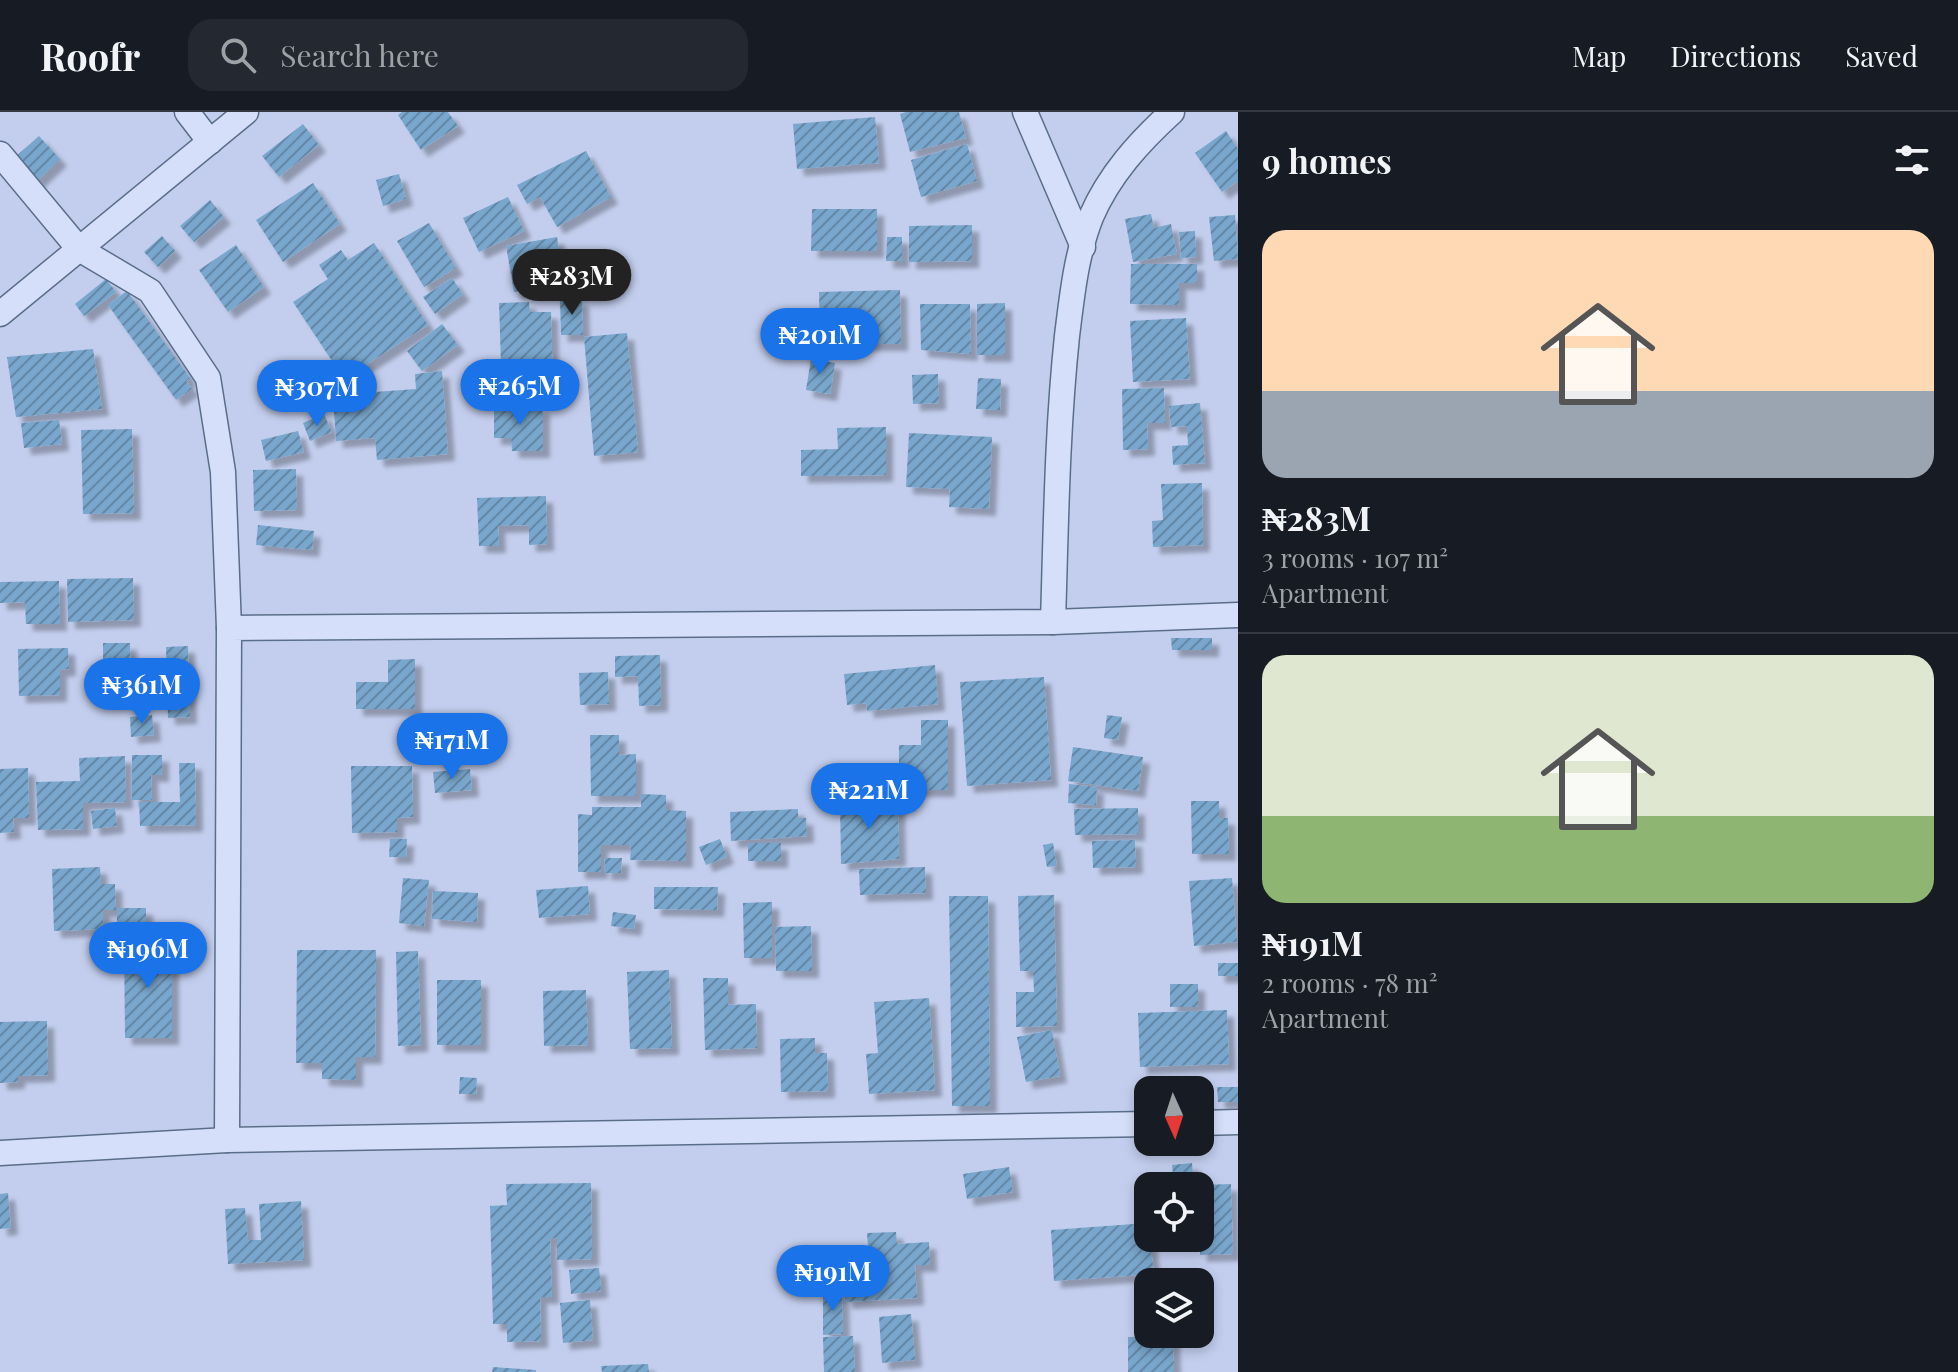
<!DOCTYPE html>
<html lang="en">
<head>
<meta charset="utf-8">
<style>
  body { margin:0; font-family:"Playfair Display",serif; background:#242831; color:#f1f3f6; height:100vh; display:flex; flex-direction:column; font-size:30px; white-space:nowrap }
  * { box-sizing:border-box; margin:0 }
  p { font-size:26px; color:#9ea1a6 }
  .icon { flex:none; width:44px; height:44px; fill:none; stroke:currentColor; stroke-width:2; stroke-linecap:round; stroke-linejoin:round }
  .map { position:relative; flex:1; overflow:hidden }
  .sheet { display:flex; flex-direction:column; background:#171b24; width:720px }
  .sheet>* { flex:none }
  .needle { width:52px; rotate:177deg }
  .fabs { position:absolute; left:1134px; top:964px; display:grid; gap:16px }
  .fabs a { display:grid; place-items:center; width:80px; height:80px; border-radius:16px; background:#171b24; box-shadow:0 4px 12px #0003; font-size:40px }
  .price { position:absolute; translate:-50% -68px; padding:0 18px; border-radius:28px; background:#1a73e8; color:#fff; font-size:26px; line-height:52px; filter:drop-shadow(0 2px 4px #0008) }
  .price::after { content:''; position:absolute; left:50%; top:48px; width:24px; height:18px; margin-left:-12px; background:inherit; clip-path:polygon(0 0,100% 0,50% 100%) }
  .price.active { background:#222; color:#fff }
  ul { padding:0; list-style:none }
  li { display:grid; align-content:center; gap:16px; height:424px; padding:0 24px }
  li+li { border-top:2px solid #363941 }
  li span { display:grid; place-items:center; height:248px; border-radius:24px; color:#555 }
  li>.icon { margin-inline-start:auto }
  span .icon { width:144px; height:144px; fill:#fffc; stroke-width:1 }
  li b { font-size:34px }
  h2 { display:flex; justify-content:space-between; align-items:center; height:96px; padding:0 24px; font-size:34px }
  header { display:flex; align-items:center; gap:48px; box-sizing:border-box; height:112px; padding:0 40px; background:#171b24; border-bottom:2px solid #363941 }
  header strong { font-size:38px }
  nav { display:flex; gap:44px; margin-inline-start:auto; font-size:28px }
  .search { width:560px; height:72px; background:#242831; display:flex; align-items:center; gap:20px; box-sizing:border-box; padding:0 28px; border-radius:24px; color:#9ea1a6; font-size:30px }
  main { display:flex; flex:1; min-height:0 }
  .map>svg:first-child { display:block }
  .building { fill:url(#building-hatch); filter:url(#shadow) }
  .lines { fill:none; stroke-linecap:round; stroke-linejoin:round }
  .street-casing { stroke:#5a6e89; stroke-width:27 }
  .street { stroke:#d6dff9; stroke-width:24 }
</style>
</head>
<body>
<header>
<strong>Roofr</strong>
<div class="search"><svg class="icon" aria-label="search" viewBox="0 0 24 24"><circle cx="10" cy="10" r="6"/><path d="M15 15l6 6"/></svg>Search here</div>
<nav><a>Map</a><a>Directions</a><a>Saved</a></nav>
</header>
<main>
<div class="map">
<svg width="1238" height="1260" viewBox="0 0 1238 1260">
  <defs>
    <pattern id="building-hatch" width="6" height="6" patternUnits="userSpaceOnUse" patternTransform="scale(2)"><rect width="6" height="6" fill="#79a6cc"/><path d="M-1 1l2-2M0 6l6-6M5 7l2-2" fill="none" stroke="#6387a7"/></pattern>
    <filter id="shadow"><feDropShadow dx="7" dy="7" stdDeviation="2" flood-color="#0004"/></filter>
  </defs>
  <rect width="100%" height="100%" fill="#c3ceee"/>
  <g class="building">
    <polygon points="402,0 448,0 458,14 421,38 398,3"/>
    <polygon points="906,0 959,0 966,26 910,40 900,2"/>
    <polygon points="875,5 879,51 797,57 793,12"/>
    <polygon points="303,12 319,33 279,65 262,44"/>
    <polygon points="1226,19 1238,37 1238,69 1222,80 1195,41"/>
    <polygon points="39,24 60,47 36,70 14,46"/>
    <polygon points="967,32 977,69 921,85 911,48"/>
    <polygon points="586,39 611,85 557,115 540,85 527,92 517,73"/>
    <polygon points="399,62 406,87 383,94 376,68"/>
    <polygon points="313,71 340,112 283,150 256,108"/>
    <polygon points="508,85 524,119 479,140 463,106"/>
    <polygon points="210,88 224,105 194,130 180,114"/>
    <polygon points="812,97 877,97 877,139 811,139"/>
    <polygon points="1151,102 1154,116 1171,112 1177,142 1133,150 1125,107"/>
    <polygon points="1235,103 1238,147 1214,149 1209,105"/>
    <polygon points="429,111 456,156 424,175 397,129"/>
    <polygon points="972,113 972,149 909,150 909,114"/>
    <polygon points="1195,119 1196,145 1181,146 1179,120"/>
    <polygon points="162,124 175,139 158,155 144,140"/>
    <polygon points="557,125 565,171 514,180 506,134"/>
    <polygon points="887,125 902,125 902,149 886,149"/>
    <polygon points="374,131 428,213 344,267 293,190 328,167 319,153 341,138 348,148"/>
    <polygon points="236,133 264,175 228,200 199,158"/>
    <polygon points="1131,152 1197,152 1197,171 1179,171 1179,193 1130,192"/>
    <polygon points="452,166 463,182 435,202 423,185"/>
    <polygon points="106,167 116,180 84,204 75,192"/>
    <polygon points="900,178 901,232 843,232 843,227 820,227 819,180"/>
    <polygon points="127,179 190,266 186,269 192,277 176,288 108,193"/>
    <polygon points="582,187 583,223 561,223 560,188"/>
    <polygon points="529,190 530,200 551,200 553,282 502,284 499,191"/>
    <polygon points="1005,191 1005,243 977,243 977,192"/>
    <polygon points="920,192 970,192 971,242 921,238"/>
    <polygon points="1186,206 1190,267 1133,270 1130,209"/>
    <polygon points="442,212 458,233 422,259 407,239"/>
    <polygon points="627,221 638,340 594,344 584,225"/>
    <polygon points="93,237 102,297 16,305 7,245"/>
    <polygon points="811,247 835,251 830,282 806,278"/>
    <polygon points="442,259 448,342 377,348 375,326 336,329 333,283 416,277 415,262"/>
    <polygon points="938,262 939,291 913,292 912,263"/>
    <polygon points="978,266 1001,267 1000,298 976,297"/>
    <polygon points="1164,276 1165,311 1147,311 1148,337 1123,338 1122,277"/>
    <polygon points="1200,291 1205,351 1173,353 1172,334 1188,333 1187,314 1171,315 1169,294"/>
    <polygon points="543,295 543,339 512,339 511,326 494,326 494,296"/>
    <polygon points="324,302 332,320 310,329 303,311"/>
    <polygon points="59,308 62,332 24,336 21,311"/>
    <polygon points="886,315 886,363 801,364 801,338 838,337 837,316"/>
    <polygon points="132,317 134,401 83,402 81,318"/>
    <polygon points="298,319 304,340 266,349 261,328"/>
    <polygon points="909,321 992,325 989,397 949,395 950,377 906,375"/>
    <polygon points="296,357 297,398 254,399 253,358"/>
    <polygon points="1202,371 1203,433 1153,435 1152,409 1163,408 1161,372"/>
    <polygon points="546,384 547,432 529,433 529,413 498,414 499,434 479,434 477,386"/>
    <polygon points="258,413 314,419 312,438 256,433"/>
    <polygon points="133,466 134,508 68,510 67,467"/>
    <polygon points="59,469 60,512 26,512 25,490 0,491 0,470"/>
    <polygon points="1171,526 1212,526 1212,538 1172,538"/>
    <polygon points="103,531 130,531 131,580 103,581"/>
    <polygon points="188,534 190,605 168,606 166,535"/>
    <polygon points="68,536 69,557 60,558 60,583 19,584 18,537"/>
    <polygon points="660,543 661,593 639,594 638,564 615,565 615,544"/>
    <polygon points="415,547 415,597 356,597 356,570 388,570 388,548"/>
    <polygon points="935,553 938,592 867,599 866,591 847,593 844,562"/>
    <polygon points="608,560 609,592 580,593 579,561"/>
    <polygon points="1044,565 1051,668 967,674 960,570"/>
    <polygon points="152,603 154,623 131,625 130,605"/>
    <polygon points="1107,603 1122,605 1118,628 1104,626"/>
    <polygon points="921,608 948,608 948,678 899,678 899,633 921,633"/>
    <polygon points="590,623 619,623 619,643 636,642 636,684 591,684"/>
    <polygon points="1073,635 1143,645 1138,679 1068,669"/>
    <polygon points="132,643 162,643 162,663 151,663 152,688 132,688"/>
    <polygon points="125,644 126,690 83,691 83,717 38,718 36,670 80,669 79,646"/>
    <polygon points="179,651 195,651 196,713 140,714 139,690 180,690"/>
    <polygon points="351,654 412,654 413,705 397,706 397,720 352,721"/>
    <polygon points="28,656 29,706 13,706 14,720 0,721 0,657"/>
    <polygon points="470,657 472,678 435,681 433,660"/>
    <polygon points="1069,672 1097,675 1096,693 1068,691"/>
    <polygon points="641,682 666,683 666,698 686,699 686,749 630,748 631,733 601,733 601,760 578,760 578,702 592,703 592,695 641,695"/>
    <polygon points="898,688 899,747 841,752 840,689"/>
    <polygon points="1191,689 1219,689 1219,706 1228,706 1229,742 1192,742"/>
    <polygon points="115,696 117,714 93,717 91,699"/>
    <polygon points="1138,696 1138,722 1075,723 1074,697"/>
    <polygon points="798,697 798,706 806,706 807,724 731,729 730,700"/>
    <polygon points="390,727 407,727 406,745 389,745"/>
    <polygon points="720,727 727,745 706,753 699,735"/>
    <polygon points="1135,728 1136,755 1093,756 1092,729"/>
    <rect x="748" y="731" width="33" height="18"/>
    <polygon points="1053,731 1057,754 1047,755 1043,733"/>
    <polygon points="605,746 622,746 621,761 604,761"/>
    <polygon points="100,755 101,772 115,772 116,798 103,798 103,817 54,819 52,757"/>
    <polygon points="925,755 926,781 860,783 859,757"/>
    <polygon points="403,766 429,768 424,814 399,811"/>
    <polygon points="1232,766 1237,830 1194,834 1189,769"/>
    <polygon points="588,774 590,802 539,806 536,778"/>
    <polygon points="654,775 718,775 717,798 654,797"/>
    <polygon points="433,779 478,781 477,810 432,807"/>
    <polygon points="1054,783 1057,914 1016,915 1016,880 1034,880 1033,859 1020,859 1018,784"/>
    <polygon points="949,784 988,784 990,994 952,994"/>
    <polygon points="772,790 772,846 744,846 743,791"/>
    <polygon points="117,796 146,796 146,819 117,818"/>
    <polygon points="613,800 636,803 634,817 611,814"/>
    <polygon points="811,814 812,859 776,859 775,815"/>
    <polygon points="124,831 172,831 172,926 125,926"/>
    <polygon points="297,838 376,838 375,945 356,945 356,968 322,967 322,951 296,951"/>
    <polygon points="418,839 421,933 398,934 396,840"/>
    <rect x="1218" y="851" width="20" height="13"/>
    <polygon points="669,858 672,936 630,937 627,860"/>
    <polygon points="703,866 728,866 728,893 756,892 757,936 705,938"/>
    <rect x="437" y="868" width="44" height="65"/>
    <rect x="1170" y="872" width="28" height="23"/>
    <polygon points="586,878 588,933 544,934 543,879"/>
    <polygon points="929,886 935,978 869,982 866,942 878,941 874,890"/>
    <polygon points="1227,898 1229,952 1140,955 1138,901"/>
    <polygon points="47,909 48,963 18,964 18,970 0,971 0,910"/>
    <polygon points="1052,918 1060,964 1026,970 1017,925"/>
    <polygon points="815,926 815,941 827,941 828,979 781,980 780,927"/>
    <polygon points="460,965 477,966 476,982 459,982"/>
    <polygon points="1217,975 1238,975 1238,990 1218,990"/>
    <polygon points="1192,1051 1194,1074 1174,1074 1172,1053"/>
    <polygon points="1009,1055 1013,1080 967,1087 963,1062"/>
    <polygon points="591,1071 592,1147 557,1148 557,1126 550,1127 552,1185 540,1185 541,1229 507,1230 507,1212 493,1212 490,1094 507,1093 506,1072"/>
    <polygon points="1231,1072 1233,1142 1200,1143 1200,1073"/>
    <polygon points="8,1081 11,1116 0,1117 0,1082"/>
    <polygon points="301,1089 304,1148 228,1152 225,1097 245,1096 248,1128 261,1128 259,1092"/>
    <polygon points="1148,1111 1154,1162 1054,1169 1051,1118"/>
    <polygon points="896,1120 897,1132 929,1130 930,1153 915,1153 917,1186 845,1190 842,1135 868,1134 867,1121"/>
    <polygon points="599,1156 601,1179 571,1182 569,1158"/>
    <polygon points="823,1179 842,1179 843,1222 823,1223"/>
    <polygon points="590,1188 593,1228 563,1231 560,1191"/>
    <polygon points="911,1202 915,1248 882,1251 879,1205"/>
    <polygon points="853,1224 855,1260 824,1260 823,1225"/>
    <polygon points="1173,1224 1174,1260 1128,1260 1128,1225"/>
    <polygon points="648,1252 649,1260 602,1260 601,1254"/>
    <polygon points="493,1255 536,1258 536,1260 492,1260"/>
  </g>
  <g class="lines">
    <defs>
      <g id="street">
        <polyline points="187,0 210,30"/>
        <polyline points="1025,0 1083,135"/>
        <polyline points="0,42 79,137 150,179 208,266 223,360 229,516"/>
        <polyline points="0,202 246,0"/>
        <path d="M1053 510C1056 414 1057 319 1067 224 1072 184 1076 143 1091 105 1109 63 1139 30 1172 0"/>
        <polyline points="1200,1011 1238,1010"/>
        <polyline points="227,1028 229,516 1053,510 1238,503"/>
        <polyline points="0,1041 227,1028 1148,1012"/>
      </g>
    </defs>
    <use href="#street" class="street-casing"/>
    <use href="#street" class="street"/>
  </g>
</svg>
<div class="fabs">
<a><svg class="needle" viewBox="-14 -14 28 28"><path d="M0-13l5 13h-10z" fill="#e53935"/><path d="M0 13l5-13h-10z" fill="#9ea1a6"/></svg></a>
<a><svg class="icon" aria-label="locate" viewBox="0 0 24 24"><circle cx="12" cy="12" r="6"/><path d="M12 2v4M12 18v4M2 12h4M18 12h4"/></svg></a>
<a><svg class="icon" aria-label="layers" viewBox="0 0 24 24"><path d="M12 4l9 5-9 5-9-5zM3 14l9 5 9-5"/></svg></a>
</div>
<b class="price active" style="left:572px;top:205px">₦283M</b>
<b class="price" style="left:820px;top:264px">₦201M</b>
<b class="price" style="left:520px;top:315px">₦265M</b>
<b class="price" style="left:317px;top:316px">₦307M</b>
<b class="price" style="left:142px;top:614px">₦361M</b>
<b class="price" style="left:452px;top:669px">₦171M</b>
<b class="price" style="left:869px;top:719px">₦221M</b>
<b class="price" style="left:148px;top:878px">₦196M</b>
<b class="price" style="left:833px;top:1201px">₦191M</b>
</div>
<section class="sheet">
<h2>9 homes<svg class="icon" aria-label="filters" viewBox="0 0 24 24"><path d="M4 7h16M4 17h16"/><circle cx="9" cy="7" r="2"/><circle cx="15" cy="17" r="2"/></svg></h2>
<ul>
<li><span style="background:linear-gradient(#ffd9b3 65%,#9aa5b1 0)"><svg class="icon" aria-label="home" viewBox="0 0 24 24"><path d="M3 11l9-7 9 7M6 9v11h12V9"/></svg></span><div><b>₦283M</b><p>3 rooms · 107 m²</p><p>Apartment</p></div></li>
<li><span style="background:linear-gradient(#dfe7d0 65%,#8fb573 0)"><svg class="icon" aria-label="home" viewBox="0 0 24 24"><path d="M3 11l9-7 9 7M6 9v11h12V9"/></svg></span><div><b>₦191M</b><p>2 rooms · 78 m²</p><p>Apartment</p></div></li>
</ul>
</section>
</main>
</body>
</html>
